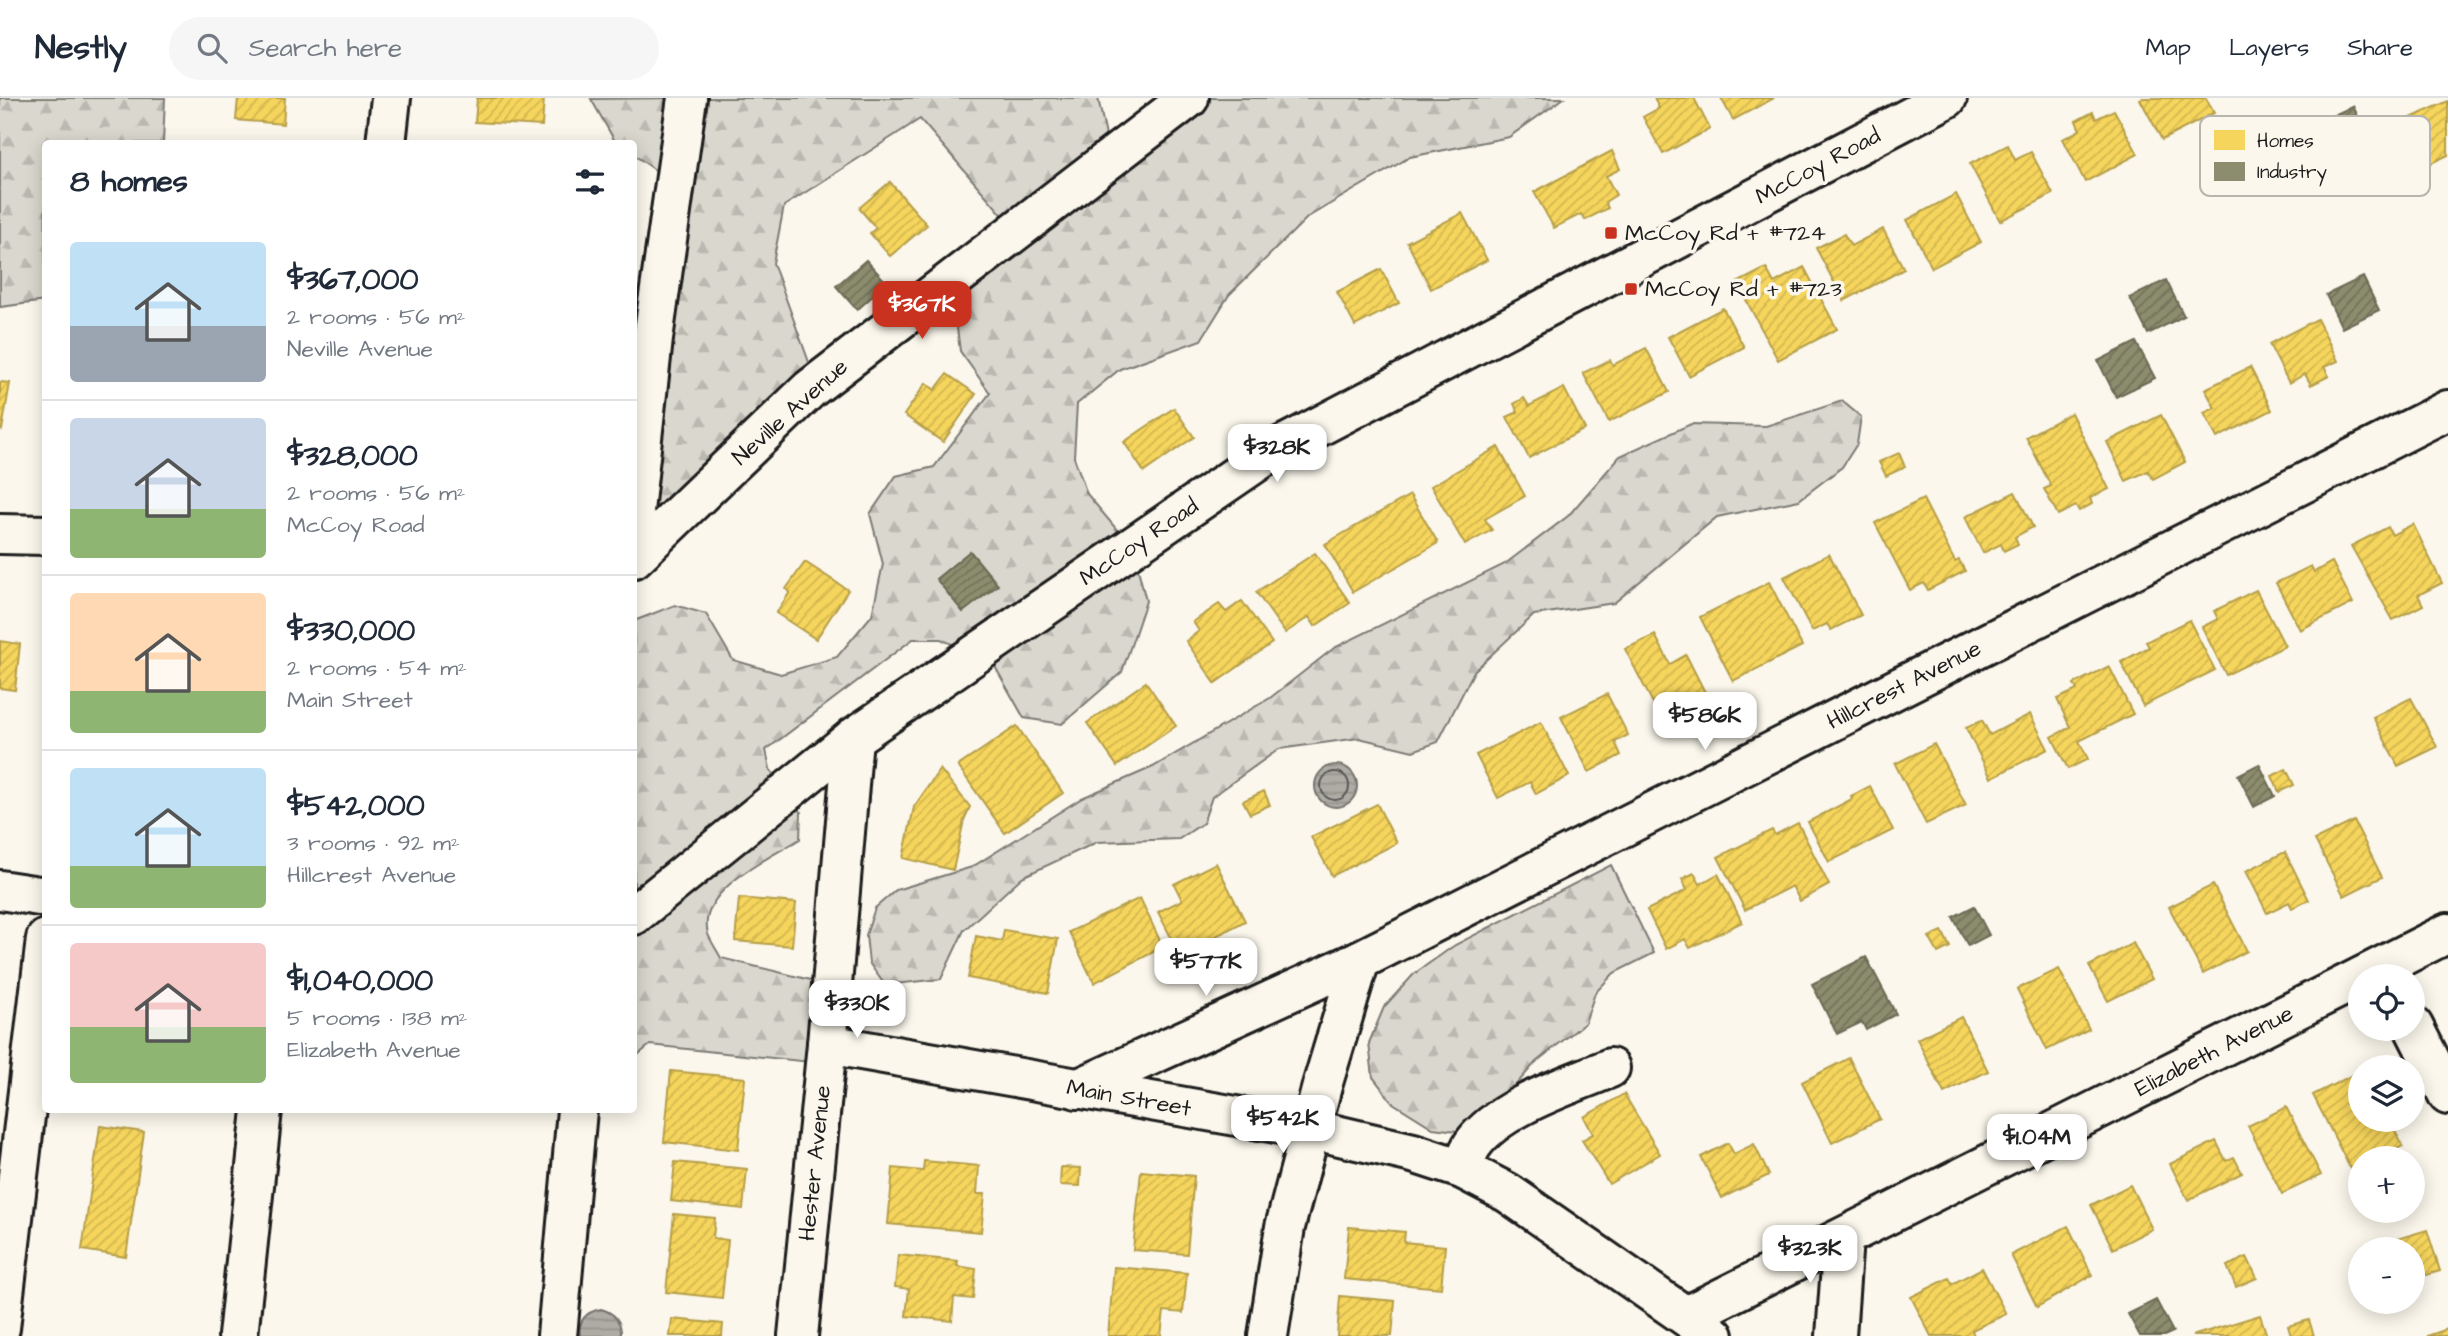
<!DOCTYPE html>
<html lang="en">
<head>
<meta charset="utf-8">
<style>
  body { margin:0; font-family:"Architects Daughter",sans-serif; background:#f6f6f7; color:#1f2937; height:100vh; display:flex; flex-direction:column; font-size:26px; white-space:nowrap }
  * { box-sizing:border-box; margin:0 }
  p { font-size:23px; color:#747a83 }
  .icon { flex:none; width:38px; height:38px; fill:none; stroke:currentColor; stroke-width:2; stroke-linecap:round; stroke-linejoin:round }
  .map { position:relative; flex:1; overflow:hidden }
  .side { position:absolute; left:42px; top:42px; width:595px; height:973px; display:flex; flex-direction:column; background:#fff; border-radius:7px; box-shadow:0 4px 18px #0003 }
  .side>* { flex:none }
  .fabs { position:absolute; left:2348px; top:866px; display:grid; gap:14px }
  .fabs a { display:grid; place-items:center; width:77px; height:77px; border-radius:50%; background:#fff; box-shadow:0 4px 18px #0003; font-size:35px }
  .price { position:absolute; translate:-50% -60px; padding:0 16px; border-radius:14px; background:#fff; color:#222; font-size:23px; line-height:46px; filter:drop-shadow(0 2px 4px #0008) }
  .price::after { content:''; position:absolute; left:50%; top:42px; width:21px; height:16px; margin-left:-10px; background:inherit; clip-path:polygon(0 0,100% 0,50% 100%) }
  .price.current { background:#c8321e; color:#fff }
  ul { padding:0; list-style:none }
  li { display:flex; align-items:center; gap:21px; height:175px; padding:0 28px }
  li+li { border-top:2px solid #e0e1e3 }
  li span { display:grid; place-items:center; flex:none; width:196px; height:140px; border-radius:7px; color:#555 }
  li>.icon { margin-inline-start:auto }
  span .icon { width:84px; height:84px; fill:#fffc; stroke-width:1 }
  li b { font-size:30px }
  h2 { display:flex; justify-content:space-between; align-items:center; height:84px; padding:0 28px; font-size:30px }
  header { display:flex; align-items:center; gap:42px; box-sizing:border-box; height:98px; padding:0 35px; background:#fff; border-bottom:2px solid #e0e1e3 }
  header strong { font-size:33px }
  nav { display:flex; gap:38px; margin-inline-start:auto; font-size:24px }
  .search { width:490px; height:63px; background:#f6f6f7; display:flex; align-items:center; gap:18px; box-sizing:border-box; padding:0 24px; border-radius:38px; color:#747a83; font-size:26px }
  .map>svg:first-child { display:block }
  .forest { fill:url(#forest-firs); stroke:#7b7a75; stroke-width:2 }
  .water { fill:url(#water-rules); stroke:#74726e; stroke-width:2 }
  .homes { fill:url(#homes-hatch); stroke:#b59e49; stroke-width:2 }
  .industry { fill:url(#industry-hatch); stroke:#6a6a55; stroke-width:2 }
  .lines { fill:none; stroke-linecap:round; stroke-linejoin:round }
  .shore { stroke:#575653; stroke-width:2 }
  .minor-casing { stroke:#1c1c1c; stroke-width:44 }
  .minor { stroke:#fbf7ec; stroke-width:38 }
  .poi-dot { fill:#c8321e; stroke:#fbf7ec; stroke-width:2.5 }
  .labels { text-anchor:middle; dominant-baseline:central; stroke-width:7; stroke-linejoin:round; paint-order:stroke }
  .street-label { font-size:23px; fill:#1c1c1c; stroke:#fbf7ec }
  .poi-label { font-size:23px; fill:#1c1c1c; stroke:#fbf7ec; text-anchor:start }
  .key { fill:#fbf7ec; stroke:#b8b5ae; stroke-width:2 }
  .key-label { font-size:19px; fill:#1c1c1c }
</style>
</head>
<body>
<header>
<strong>Nestly</strong>
<div class="search"><svg class="icon" aria-label="search" viewBox="0 0 24 24"><circle cx="10" cy="10" r="6"/><path d="M15 15l6 6"/></svg>Search here</div>
<nav><a>Map</a><a>Layers</a><a>Share</a></nav>
</header>
<div class="map">
<svg width="2448" height="1238" viewBox="0 0 2448 1238">
  <defs>
    <pattern id="forest-firs" width="22" height="20" patternUnits="userSpaceOnUse" patternTransform="scale(1.75)"><rect width="22" height="20" fill="#dad7ce"/><path d="M5 1l3.5 6h-7zM16 11l3.5 6h-7z" fill="#bab8b0"/></pattern>
    <pattern id="water-rules" width="6" height="5" patternUnits="userSpaceOnUse" patternTransform="scale(1.75)"><rect width="6" height="5" fill="#afaca5"/><path d="M0 2.5h6" fill="none" stroke="#96938d"/></pattern>
    <pattern id="homes-hatch" width="6" height="6" patternUnits="userSpaceOnUse" patternTransform="scale(1.75)"><rect width="6" height="6" fill="#f6d55c"/><path d="M-1 1l2-2M0 6l6-6M5 7l2-2" fill="none" stroke="#d2b64f"/></pattern>
    <pattern id="industry-hatch" width="6" height="6" patternUnits="userSpaceOnUse" patternTransform="scale(1.75)"><rect width="6" height="6" fill="#8c8c6e"/><path d="M-1 1l2-2M0 6l6-6M5 7l2-2" fill="none" stroke="#72725a"/></pattern>
  </defs>
  <rect width="100%" height="100%" fill="#fbf7ec"/>
  <filter id="ink" filterUnits="userSpaceOnUse"><feTurbulence type="fractalNoise" baseFrequency=".0143" numOctaves="2"/><feDisplacementMap in="SourceGraphic" scale="14" xChannelSelector="R" yChannelSelector="G"/><feConvolveMatrix kernelMatrix="1 2 1 2 8 2 1 2 1" color-interpolation-filters="sRGB"/></filter>
  <g filter="url(#ink)">
    <g class="forest">
      <polygon points="0,0 165,0 163,45 46,46 45,203 0,209"/>
      <polygon points="681,0 668,81 634,57 634,46 616,45 591,1"/>
      <polygon points="695,0 1098,0 1109,52 1011,127 920,21 784,108 773,165 814,278 640,441"/>
      <path d="M1201 0H1564L1509 39 1410 59 1308 119 1229 197 1201 242 1120 271 1077 306 1074 359 1087 396 1133 451 1146 503 1122 574 1062 626 1024 620 993 565 941 541H913L766 652 770 671 801 714 800 741C770 760 696 792 708 836 711 844 717 852 721 860L827 886 819 965 650 947 634 960V523L675 507 706 516 733 562 781 576 837 559 872 517 883 466 870 416 896 378 934 369 990 295 960 253 952 192Z"/>
      <polygon points="1842,303 1861,319 1857,346 1842,369 1799,402 1717,419 1614,505 1534,517 1474,573 1438,644 1413,653 1359,640 1279,651 1212,699 1203,725 1179,741 1097,744 1022,779 964,832 941,881 885,887 869,865 866,837 875,810 896,792 972,769 1082,700 1153,669 1270,600 1334,550 1505,466 1568,418 1620,358 1691,326 1766,328"/>
      <polygon points="1611,767 1654,855 1614,875 1595,895 1585,925 1536,964 1512,991 1497,1014 1465,1034 1433,1030 1393,1005 1373,979 1369,945 1384,909 1414,876 1455,847"/>
    </g>
    <g class="water">
      <circle cx="1336" cy="688" r="21"/>
      <path d="M601 1211C615 1215 622 1223 621 1238H580C578 1223 585 1214 601 1211Z"/>
    </g>
    <g class="homes">
      <polygon points="238,0 285,0 283,26 236,22"/>
      <polygon points="477,0 544,0 542,28 475,24"/>
      <polygon points="1654,0 1694,0 1710,31 1663,56 1643,19 1659,10"/>
      <polygon points="1721,0 1774,0 1733,22"/>
      <polygon points="2143,0 2206,0 2214,15 2162,42 2140,1"/>
      <polygon points="2448,3 2448,57 2423,69 2402,24"/>
      <polygon points="2114,12 2138,56 2085,84 2063,41 2080,32 2076,23 2093,14 2096,21"/>
      <polygon points="2008,47 2015,62 2031,54 2053,96 2000,123 1970,66"/>
      <polygon points="1612,53 1620,71 1606,78 1616,97 1605,104 1608,110 1585,122 1581,116 1554,130 1534,94"/>
      <polygon points="890,84 927,127 890,158 870,135 876,130 859,110"/>
      <polygon points="1956,96 1981,144 1932,170 1907,122"/>
      <polygon points="1462,115 1487,162 1431,191 1407,144"/>
      <polygon points="1883,131 1904,171 1844,203 1816,150 1844,136 1851,148"/>
      <polygon points="1804,169 1837,231 1778,262 1737,185 1766,170 1774,185"/>
      <polygon points="1381,171 1399,205 1355,228 1337,194"/>
      <polygon points="1723,210 1744,249 1689,278 1668,239"/>
      <polygon points="2317,221 2338,263 2324,269 2329,278 2311,287 2305,276 2289,285 2269,246"/>
      <polygon points="1646,250 1669,294 1609,324 1583,275 1610,262 1613,267"/>
      <polygon points="2250,269 2272,312 2217,340 2204,315 2215,310 2205,291"/>
      <polygon points="947,276 976,296 943,344 904,317 926,285 935,292"/>
      <polygon points="0,284 10,285 2,332 0,331"/>
      <polygon points="1564,290 1585,331 1529,360 1507,319 1518,314 1514,306 1524,300 1529,308"/>
      <polygon points="1174,310 1194,339 1144,374 1124,344"/>
      <polygon points="2071,315 2109,391 2090,400 2092,406 2079,413 2076,408 2058,417 2044,391 2051,388 2026,339"/>
      <polygon points="2161,317 2185,364 2153,381 2148,373 2126,383 2107,344"/>
      <polygon points="1498,349 1525,398 1485,421 1492,432 1465,447 1431,388"/>
      <polygon points="1899,355 1905,369 1886,378 1879,364"/>
      <polygon points="2015,394 2033,429 2015,439 2018,446 2004,453 2001,446 1983,455 1965,419"/>
      <polygon points="1410,397 1438,445 1353,494 1325,446"/>
      <polygon points="1923,401 1955,464 1959,462 1965,473 1928,492 1924,485 1910,492 1875,425"/>
      <polygon points="2413,426 2442,485 2418,497 2423,507 2393,522 2351,448 2388,429 2392,437"/>
      <polygon points="1315,455 1350,505 1315,528 1309,519 1285,535 1256,494"/>
      <polygon points="1829,456 1861,517 1831,532 1827,526 1812,533 1784,479"/>
      <polygon points="805,464 848,492 816,541 776,515 790,494 786,491"/>
      <polygon points="2332,464 2353,505 2300,532 2276,485 2311,468 2314,474"/>
      <polygon points="1769,484 1802,548 1733,583 1700,519"/>
      <polygon points="2256,492 2285,548 2226,577 2202,529 2218,521 2214,513"/>
      <polygon points="1242,503 1272,545 1215,585 1186,543 1199,533 1193,524 1219,506 1226,514"/>
      <polygon points="2189,522 2215,572 2143,608 2121,564 2149,549 2146,544"/>
      <polygon points="1655,537 1670,566 1686,557 1714,612 1681,629 1672,613 1660,619 1625,551"/>
      <polygon points="0,543 20,546 15,592 0,590"/>
      <polygon points="2109,568 2133,616 2079,643 2088,661 2068,671 2052,639 2070,629 2057,601 2077,592 2074,586"/>
      <polygon points="1146,584 1176,628 1117,668 1087,625"/>
      <polygon points="1607,596 1628,637 1615,644 1621,657 1589,674 1561,619"/>
      <polygon points="2411,600 2437,649 2398,668 2373,619"/>
      <polygon points="2030,616 2048,651 1991,680 1966,630 1982,622 1990,637"/>
      <polygon points="1541,624 1569,678 1536,696 1530,684 1498,700 1476,657"/>
      <polygon points="1017,628 1063,695 1005,735 958,668"/>
      <polygon points="1934,646 1966,707 1926,726 1895,666"/>
      <polygon points="940,671 970,709 964,722 953,772 903,760 914,709"/>
      <polygon points="2286,671 2294,687 2279,694 2272,678"/>
      <polygon points="1870,688 1893,732 1829,764 1808,724 1852,701 1851,698"/>
      <polygon points="1264,693 1270,707 1250,716 1243,703"/>
      <polygon points="1377,706 1397,745 1332,778 1311,739"/>
      <polygon points="2354,723 2382,779 2344,798 2315,742"/>
      <polygon points="1798,725 1829,787 1800,803 1792,788 1745,812 1718,759 1772,732 1775,737"/>
      <polygon points="2285,754 2309,802 2292,810 2289,804 2267,815 2246,773"/>
      <polygon points="1216,765 1245,823 1180,857 1158,814 1182,802 1174,786"/>
      <polygon points="1694,775 1700,786 1718,776 1742,824 1690,850 1685,841 1666,851 1647,812 1687,792 1682,781"/>
      <polygon points="2213,787 2247,853 2203,876 2169,809"/>
      <polygon points="739,800 796,805 792,848 735,843"/>
      <polygon points="1140,800 1163,849 1094,885 1069,834"/>
      <polygon points="1004,832 1058,841 1048,895 968,880 976,838 1002,843"/>
      <polygon points="1942,833 1950,849 1938,855 1929,839"/>
      <polygon points="2133,845 2152,881 2108,903 2089,868"/>
      <polygon points="2059,871 2089,931 2047,952 2017,891"/>
      <polygon points="1961,919 1988,973 1944,995 1917,941"/>
      <polygon points="1849,960 1880,1021 1832,1045 1802,984"/>
      <polygon points="671,973 745,980 738,1052 664,1044"/>
      <polygon points="2360,973 2361,1022 2389,1022 2403,1048 2379,1060 2361,1060 2361,1069 2352,1074 2313,997"/>
      <polygon points="1624,996 1660,1056 1609,1086 1582,1042 1593,1036 1584,1019"/>
      <polygon points="2286,1009 2321,1077 2282,1096 2248,1028"/>
      <polygon points="100,1028 144,1034 126,1159 82,1152"/>
      <polygon points="2216,1043 2226,1063 2234,1059 2242,1075 2188,1102 2170,1066"/>
      <polygon points="1728,1045 1734,1056 1754,1046 1769,1077 1722,1100 1701,1059"/>
      <polygon points="924,1063 979,1068 977,1096 985,1096 981,1134 888,1126 893,1070 923,1073"/>
      <polygon points="675,1064 747,1071 743,1111 671,1103"/>
      <polygon points="1061,1069 1081,1070 1080,1088 1060,1087"/>
      <polygon points="1141,1073 1194,1078 1187,1156 1133,1152"/>
      <polygon points="2130,1087 2152,1131 2113,1151 2091,1107"/>
      <polygon points="674,1116 715,1120 713,1140 728,1142 722,1200 666,1194"/>
      <polygon points="2068,1128 2092,1177 2037,1209 2011,1157"/>
      <polygon points="1349,1129 1405,1134 1404,1144 1445,1148 1441,1190 1344,1181"/>
      <polygon points="2427,1132 2440,1173 2413,1181 2413,1152 2382,1152 2381,1146"/>
      <polygon points="898,1157 958,1163 957,1168 976,1171 973,1201 954,1199 952,1223 906,1218 909,1191 895,1189"/>
      <polygon points="2247,1159 2257,1180 2236,1189 2227,1168"/>
      <polygon points="1114,1169 1187,1175 1183,1215 1164,1213 1161,1238 1108,1238"/>
      <polygon points="1982,1170 2006,1216 1972,1232 1974,1238 1931,1238 1911,1199 1949,1180 1952,1186"/>
      <polygon points="1340,1198 1395,1203 1392,1238 1337,1238"/>
      <polygon points="2260,1217 2267,1238 2192,1238"/>
      <polygon points="672,1221 723,1226 722,1238 670,1238"/>
      <polygon points="2309,1222 2314,1238 2291,1238 2288,1228"/>
      <polygon points="2448,1231 2448,1238 2427,1238"/>
    </g>
    <g class="industry">
      <polygon points="2353,8 2370,44 2335,62 2317,25"/>
      <polygon points="866,162 887,185 857,212 836,188"/>
      <polygon points="2363,179 2379,212 2342,230 2326,197"/>
      <polygon points="2166,182 2184,218 2148,236 2130,200"/>
      <polygon points="2136,244 2155,280 2116,299 2098,263"/>
      <polygon points="970,453 998,487 963,514 936,481"/>
      <polygon points="2259,666 2275,698 2254,709 2238,677"/>
      <polygon points="1974,808 1989,837 1968,848 1953,819"/>
      <polygon points="1866,859 1896,916 1866,932 1862,924 1837,936 1812,886"/>
      <polygon points="2156,1202 2173,1234 2164,1238 2140,1238 2128,1216"/>
    </g>
    <g class="lines">
      <circle class="shore" cx="1335" cy="688" r="14"/>
      <defs>
        <g id="minor">
          <polyline points="386,46 391,0"/>
          <polyline points="634,413 653,241 687,0"/>
          <polyline points="0,436 46,437"/>
          <polyline points="634,460 810,291 1189,0"/>
          <polyline points="0,792 46,799"/>
          <polyline points="634,817 853,640 1274,352 1947,0"/>
          <polyline points="2363,878 2448,835"/>
          <polyline points="2413,928 2448,997"/>
          <polyline points="827,946 1310,1031 1413,1055 1462,1071 1508,1095 1714,1238"/>
          <polyline points="1077,991 1360,862"/>
          <path d="M1462 1071C1465 1063 1468 1053 1473 1046 1501 1008 1568 988 1610 970"/>
          <polyline points="1686,1218 2361,879"/>
          <polyline points="0,1230 46,841"/>
          <polyline points="238,1238 262,1012"/>
          <polyline points="557,1238 577,1012"/>
          <polyline points="798,1238 827,946 853,640"/>
          <polyline points="1268,1238 1285,1129 1322,988 1360,862 2448,312"/>
          <polyline points="1836,1238 1843,1140"/>
        </g>
      </defs>
      <use href="#minor" class="minor-casing"/>
      <use href="#minor" class="minor"/>
    </g>
  </g>
  <g class="poi-dot">
    <rect x="1604" y="128" width="14" height="14" rx="3.5"/>
    <rect x="1624" y="184" width="14" height="14" rx="3.5"/>
  </g>
  <g class="labels">
    <g class="street-label">
      <text transform="translate(1818 68) rotate(-28)">McCoy Road</text>
      <text transform="translate(790 314) rotate(-42)">Neville Avenue</text>
      <text transform="translate(1139 444) rotate(-34)">McCoy Road</text>
      <text transform="translate(1904 587) rotate(-27)">Hillcrest Avenue</text>
      <text transform="translate(2214 953) rotate(-27)">Elizabeth Avenue</text>
      <text transform="translate(1129 1000) rotate(10)">Main Street</text>
      <text transform="translate(815 1065) rotate(-84)">Hester Avenue</text>
    </g>
    <g class="poi-label">
      <text x="1625" y="135">McCoy Rd + #724</text>
      <text x="1645" y="191">McCoy Rd + #723</text>
    </g>
  </g>
  <rect x="2200" y="18" width="230" height="80" rx="10" class="key"/>
  <rect x="2214" y="32" width="31" height="20" fill="#f6d55c"/>
  <rect x="2214" y="64" width="31" height="19" fill="#8c8c6e"/>
  <g class="key-label">
    <text x="2257" y="49">Homes</text>
    <text x="2257" y="80">Industry</text>
  </g>
</svg>
<div class="fabs">
<a><svg class="icon" aria-label="locate" viewBox="0 0 24 24"><circle cx="12" cy="12" r="6"/><path d="M12 2v4M12 18v4M2 12h4M18 12h4"/></svg></a>
<a><svg class="icon" aria-label="layers" viewBox="0 0 24 24"><path d="M12 4l9 5-9 5-9-5zM3 14l9 5 9-5"/></svg></a>
<a>+</a>
<a>−</a>
</div>
<b class="price current" style="left:922px;top:243px">$367K</b>
<b class="price" style="left:1277px;top:386px">$328K</b>
<b class="price" style="left:1705px;top:654px">$586K</b>
<b class="price" style="left:1206px;top:900px">$577K</b>
<b class="price" style="left:857px;top:942px">$330K</b>
<b class="price" style="left:1283px;top:1057px">$542K</b>
<b class="price" style="left:2037px;top:1076px">$1.04M</b>
<b class="price" style="left:1810px;top:1187px">$323K</b>
<section class="side">
<h2>8 homes<svg class="icon" aria-label="filters" viewBox="0 0 24 24"><path d="M4 7h16M4 17h16"/><circle cx="9" cy="7" r="2"/><circle cx="15" cy="17" r="2"/></svg></h2>
<ul>
<li><span style="background:linear-gradient(#bfe0f5 60%,#9aa5b1 0)"><svg class="icon" aria-label="home" viewBox="0 0 24 24"><path d="M3 11l9-7 9 7M6 9v11h12V9"/></svg></span><div><b>$367,000</b><p>2 rooms · 56 m²</p><p>Neville Avenue</p></div></li>
<li><span style="background:linear-gradient(#c9d6e8 65%,#8fb573 0)"><svg class="icon" aria-label="home" viewBox="0 0 24 24"><path d="M3 11l9-7 9 7M6 9v11h12V9"/></svg></span><div><b>$328,000</b><p>2 rooms · 56 m²</p><p>McCoy Road</p></div></li>
<li><span style="background:linear-gradient(#ffd9b3 70%,#8fb573 0)"><svg class="icon" aria-label="home" viewBox="0 0 24 24"><path d="M3 11l9-7 9 7M6 9v11h12V9"/></svg></span><div><b>$330,000</b><p>2 rooms · 54 m²</p><p>Main Street</p></div></li>
<li><span style="background:linear-gradient(#bfe0f5 70%,#8fb573 0)"><svg class="icon" aria-label="home" viewBox="0 0 24 24"><path d="M3 11l9-7 9 7M6 9v11h12V9"/></svg></span><div><b>$542,000</b><p>3 rooms · 92 m²</p><p>Hillcrest Avenue</p></div></li>
<li><span style="background:linear-gradient(#f6c9c9 60%,#8fb573 0)"><svg class="icon" aria-label="home" viewBox="0 0 24 24"><path d="M3 11l9-7 9 7M6 9v11h12V9"/></svg></span><div><b>$1,040,000</b><p>5 rooms · 138 m²</p><p>Elizabeth Avenue</p></div></li>
</ul>
</section>
</div>
</body>
</html>
